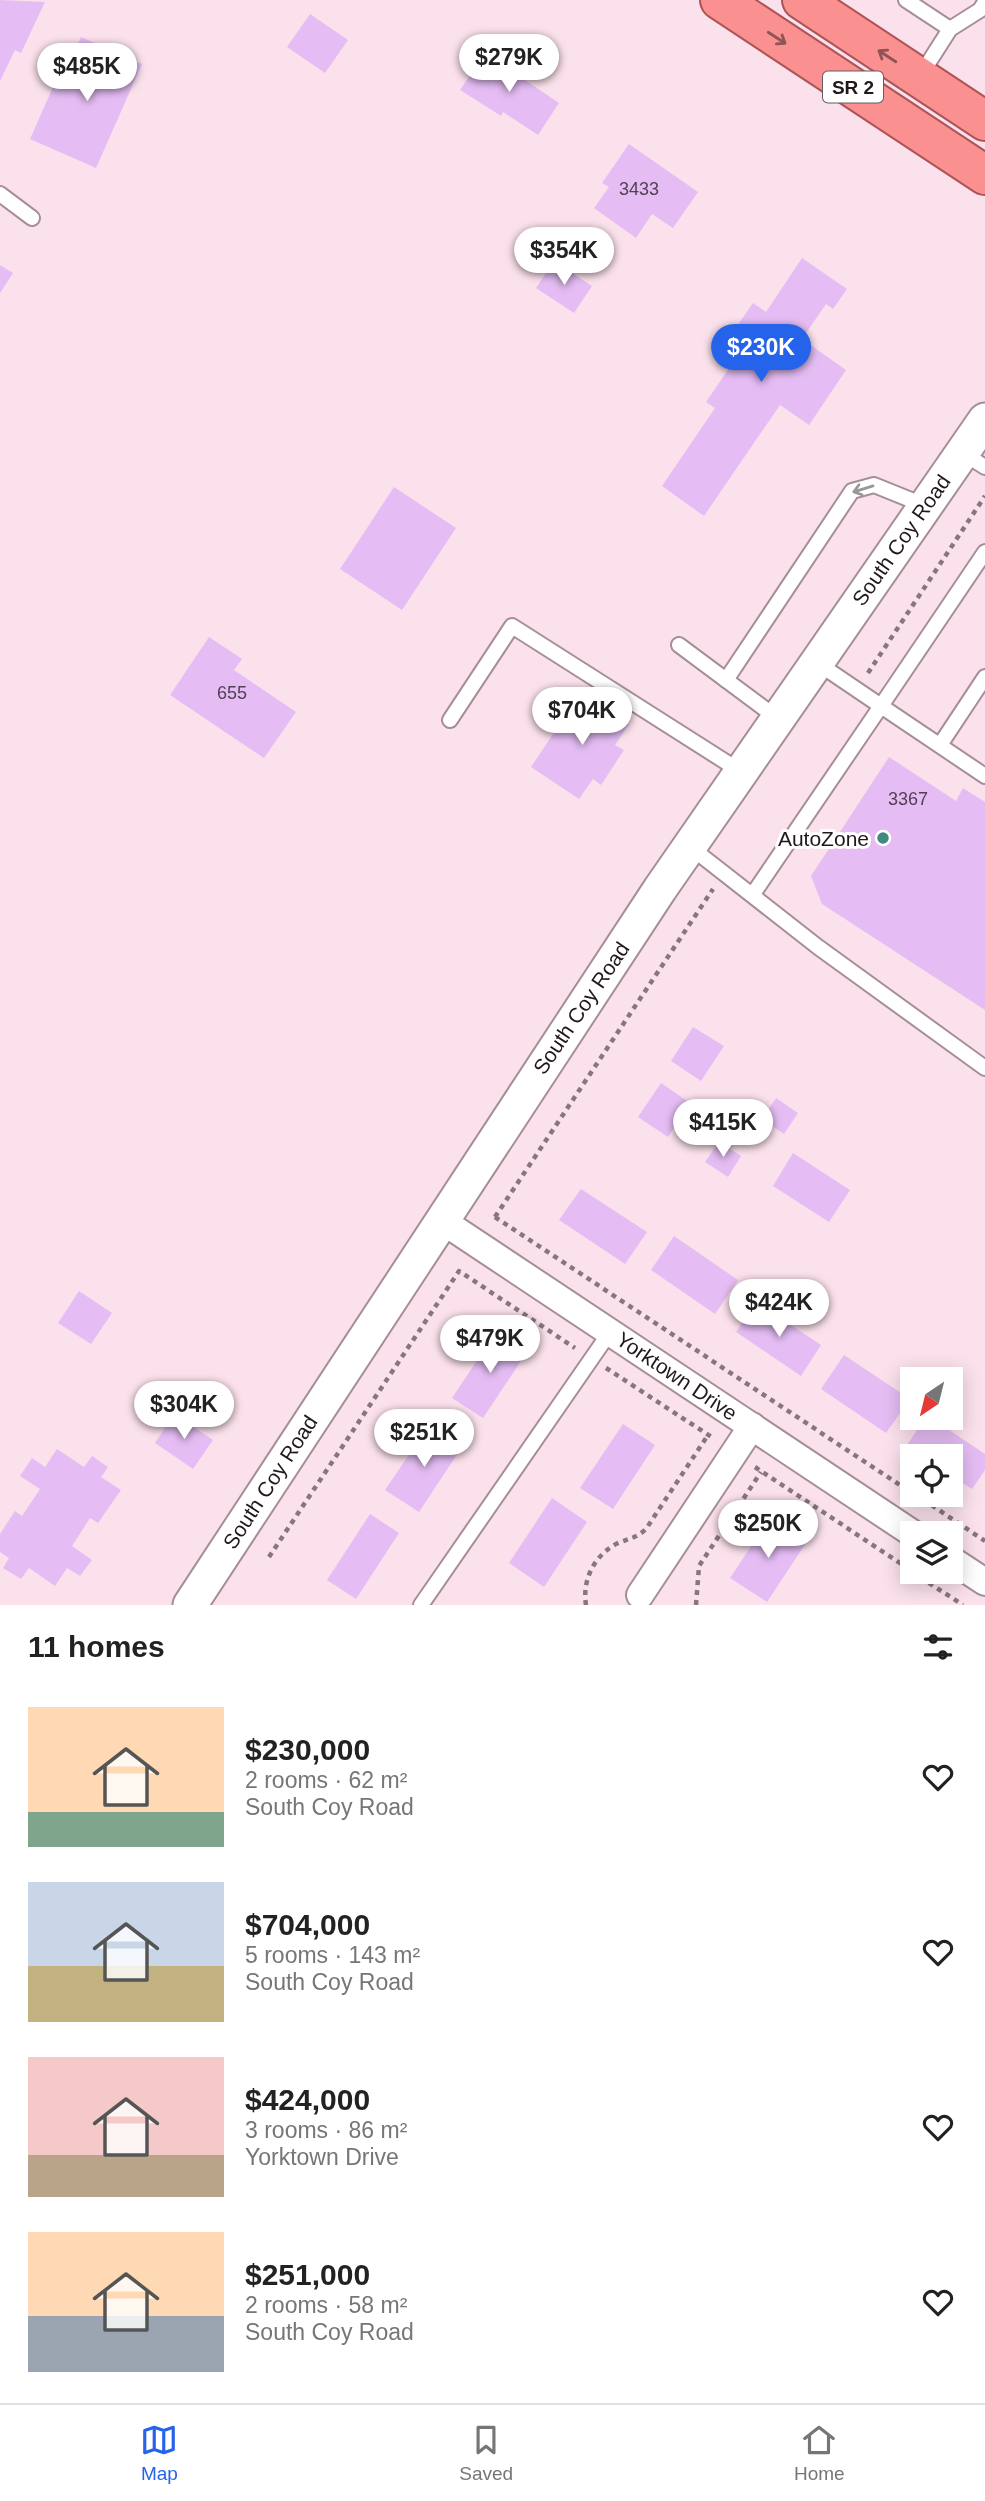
<!DOCTYPE html>
<html lang="en">
<head>
<meta charset="utf-8">
<style>
  body { margin:0; font-family:Helvetica,sans-serif; background:#f6f6f6; color:#222; height:100vh; display:flex; flex-direction:column; font-size:26px; white-space:nowrap }
  * { box-sizing:border-box; margin:0 }
  p { font-size:23px; color:#767676 }
  .icon { flex:none; width:38px; height:38px; fill:none; stroke:currentColor; stroke-width:2; stroke-linecap:round; stroke-linejoin:round }
  .map { position:relative; height:1605px; overflow:hidden }
  .details { display:flex; flex-direction:column; background:#fff; flex:1 }
  .details>* { flex:none }
  .needle { width:46px; rotate:215deg }
  .controls { position:absolute; left:900px; top:1367px; display:grid; gap:14px }
  .controls a { display:grid; place-items:center; width:63px; height:63px; border-radius:0px; background:#fff; box-shadow:0 4px 18px #0003; font-size:35px }
  .price { position:absolute; translate:-50% -60px; padding:0 16px; border-radius:24px; background:#fff; color:#222; font-size:23px; line-height:46px; filter:drop-shadow(0 2px 4px #0008) }
  .price::after { content:''; position:absolute; left:50%; top:42px; width:21px; height:16px; margin-left:-10px; background:inherit; clip-path:polygon(0 0,100% 0,50% 100%) }
  .price.selected { background:#2563eb; color:#fff }
  ul { padding:0; list-style:none }
  li { display:flex; align-items:center; gap:21px; height:175px; padding:0 28px }
  li span { display:grid; place-items:center; flex:none; width:196px; height:140px; border-radius:0px; color:#555 }
  li>.icon { margin-inline-start:auto }
  span .icon { width:84px; height:84px; fill:#fffc; stroke-width:1 }
  li b { font-size:30px }
  h2 { display:flex; justify-content:space-between; align-items:center; height:84px; padding:0 28px; font-size:30px }
  .menu { display:flex; justify-content:space-around; align-items:center; height:98px; border-top:2px solid #e0e0e0; background:#fff; font-size:19px; color:#767676 }
  .menu a { display:grid; justify-items:center; gap:4px }
  .menu .selected { color:#2563eb }
  .map>svg:first-child { display:block }
  .building { fill:#e5bdf4 }
  .lines { fill:none; stroke-linecap:round; stroke-linejoin:round }
  .service-casing { stroke:#a68e99; stroke-width:18 }
  .minor-casing { stroke:#a68e99; stroke-width:30 }
  .tertiary-casing { stroke:#a68e99; stroke-width:37 }
  .trunk-casing { stroke:#ad5456; stroke-width:42 }
  .path { stroke:#87767e; stroke-width:4.5; stroke-dasharray:5 5; stroke-linecap:butt }
  .service { stroke:#fff; stroke-width:14 }
  .minor { stroke:#fff; stroke-width:26 }
  .tertiary { stroke:#fff; stroke-width:33 }
  .trunk { stroke:#fa9090; stroke-width:38 }
  .oneway { stroke:#8e5456 }
  .oneway2 { stroke:#9b9799 }
  .poi-dot { fill:#428984; stroke:#fff; stroke-width:2.5 }
  .labels { text-anchor:middle; dominant-baseline:central; stroke-width:6; stroke-linejoin:round; paint-order:stroke }
  .number-label { font-size:18px; fill:#524152 }
  .shield { fill:#fff; stroke:#645d60; stroke-width:2 }
  .shield-label { font-size:19px; font-weight:bold; fill:#21181c }
  .street-label { font-size:21px; fill:#21181c; stroke:#fff }
  .poi-label { font-size:21px; fill:#21181c; stroke:#fff; text-anchor:end }
</style>
</head>
<body>
<div class="map">
<svg width="985" height="1605" viewBox="0 0 985 1605">
  <rect width="100%" height="100%" fill="#fbe1ec"/>
  <g class="building">
    <polygon points="0,0 45,2 21,53 15,50 0,81"/>
    <polygon points="310,14 348,40 325,73 287,47"/>
    <polygon points="81,37 142,64 96,168 30,139 53,87 58,90"/>
    <polygon points="485,53 559,103 538,135 503,112 501,116 460,90"/>
    <polygon points="629,144 698,192 673,228 652,214 636,238 594,208 609,187 602,183"/>
    <polygon points="802,258 847,289 833,309 826,304 802,339 846,370 809,425 780,405 704,516 662,486 715,408 706,402 736,358 722,348 753,303 766,312"/>
    <polygon points="554,261 592,286 574,313 536,288"/>
    <polygon points="0,265 13,273 0,293"/>
    <polygon points="394,487 456,528 402,610 340,569"/>
    <polygon points="209,637 242,659 234,670 296,712 264,758 170,695"/>
    <polygon points="581,692 629,724 615,745 624,750 601,785 593,779 579,799 531,767"/>
    <polygon points="889,757 956,801 963,788 985,802 985,1010 822,904 811,876"/>
    <polygon points="693,1027 724,1046 701,1081 671,1061"/>
    <polygon points="661,1083 690,1103 668,1137 638,1117"/>
    <polygon points="776,1098 798,1113 784,1134 762,1119"/>
    <polygon points="719,1142 741,1156 728,1177 705,1162"/>
    <polygon points="793,1153 850,1190 829,1222 773,1186"/>
    <polygon points="581,1189 647,1232 625,1264 559,1220"/>
    <polygon points="674,1236 738,1280 715,1314 651,1270"/>
    <polygon points="79,1291 112,1313 91,1344 58,1323"/>
    <polygon points="756,1302 821,1345 801,1376 736,1332"/>
    <polygon points="496,1332 527,1352 483,1418 452,1398"/>
    <polygon points="844,1355 910,1399 886,1433 821,1389"/>
    <polygon points="174,1414 213,1440 193,1469 155,1443"/>
    <polygon points="925,1418 931,1418 985,1454 985,1470 972,1489 950,1475 950,1456 923,1456 907,1445"/>
    <polygon points="623,1424 655,1445 613,1509 580,1488"/>
    <polygon points="429,1425 462,1447 419,1512 385,1490"/>
    <polygon points="57,1449 84,1467 92,1456 108,1467 101,1477 121,1490 98,1523 90,1518 72,1546 92,1560 80,1576 67,1568 55,1586 29,1568 21,1579 3,1568 9,1558 0,1552 0,1534 15,1511 22,1516 40,1489 20,1476 32,1458 45,1467"/>
    <polygon points="552,1498 587,1522 544,1587 509,1563"/>
    <polygon points="370,1514 399,1533 356,1599 327,1580"/>
    <polygon points="769,1519 806,1543 767,1602 730,1578"/>
  </g>
  <g class="lines">
    <defs>
      <g id="service">
        <polyline points="906,0 950,29"/>
        <polyline points="920,76 950,29 980,10 985,2"/>
        <polyline points="0,194 32,218"/>
        <polyline points="963,453 985,467"/>
        <polyline points="985,552 881,706 985,776"/>
        <polyline points="679,645 777,718"/>
        <polyline points="726,680 852,491 874,485 926,506"/>
        <polyline points="450,720 512,626 740,771"/>
        <polyline points="940,745 985,677"/>
        <polyline points="689,846 818,947 985,1068"/>
        <polyline points="753,894 881,706 816,662"/>
        <polyline points="421,1605 610,1332"/>
      </g>
      <g id="minor">
        <polyline points="441,1220 912,1533"/>
        <polyline points="950,1559 985,1582"/>
        <polyline points="640,1595 752,1426"/>
      </g>
      <polyline id="tertiary" points="190,1605 660,889 985,420"/>
      <g id="trunk">
        <polyline points="720,0 985,175"/>
        <polyline points="802,0 985,121"/>
      </g>
    </defs>
    <use href="#service" class="service-casing"/>
    <use href="#minor" class="minor-casing"/>
    <use href="#tertiary" class="tertiary-casing"/>
    <use href="#trunk" class="trunk-casing"/>
    <g class="path">
      <polyline points="868,673 985,496"/>
      <polyline points="495,1217 912,1493"/>
      <polyline points="495,1217 713,889"/>
      <polyline points="606,1368 713,1438"/>
      <polyline points="755,1467 912,1571"/>
      <polyline points="915,1494 985,1541"/>
      <polyline points="269,1557 459,1271 575,1348"/>
      <polyline points="912,1572 963,1605"/>
      <path d="M586 1605C582 1580 594 1556 616 1544 627 1539 637 1538 646 1529L708 1435"/>
      <polyline points="696,1605 699,1566 761,1472"/>
    </g>
    <use href="#service" class="service"/>
    <use href="#minor" class="minor"/>
    <use href="#tertiary" class="tertiary"/>
    <use href="#trunk" class="trunk"/>
  </g>
  <defs><path id="oneway-shaft" d="M-6 0H5M1.5-3L5.5 0L1.5 3" fill="none" stroke-width="1.6" stroke-linecap="round" stroke-linejoin="round" transform="scale(1.75)"/></defs>
  <g class="oneway">
    <use href="#oneway-shaft" transform="translate(777 38) rotate(33)"/>
    <use href="#oneway-shaft" transform="translate(887 56) rotate(-147)"/>
  </g>
  <use class="oneway2" href="#oneway-shaft" transform="translate(863 489) rotate(163)"/>
  <circle class="poi-dot" cx="883" cy="838" r="7"/>
  <g class="labels">
    <g class="number-label">
      <text x="639" y="189">3433</text>
      <text x="232" y="693">655</text>
      <text x="908" y="799">3367</text>
    </g>
    <rect class="shield" x="823" y="71.5" width="60" height="31" rx="5"/>
    <g class="shield-label">
      <text x="853" y="87">SR 2</text>
    </g>
    <g class="street-label">
      <text transform="translate(901 540) rotate(-55)">South Coy Road</text>
      <text transform="translate(581 1008) rotate(-56)">South Coy Road</text>
      <text transform="translate(677 1376) rotate(34)">Yorktown Drive</text>
      <text transform="translate(270 1482) rotate(-57)">South Coy Road</text>
    </g>
    <g class="poi-label">
      <text x="869" y="838">AutoZone</text>
    </g>
  </g>
</svg>
<div class="controls">
<a><svg class="needle" viewBox="-14 -14 28 28"><path d="M0-13l5 13h-10z" fill="#e53935"/><path d="M0 13l5-13h-10z" fill="#767676"/></svg></a>
<a><svg class="icon" aria-label="locate" viewBox="0 0 24 24"><circle cx="12" cy="12" r="6"/><path d="M12 2v4M12 18v4M2 12h4M18 12h4"/></svg></a>
<a><svg class="icon" aria-label="layers" viewBox="0 0 24 24"><path d="M12 4l9 5-9 5-9-5zM3 14l9 5 9-5"/></svg></a>
</div>
<b class="price" style="left:509px;top:94px">$279K</b>
<b class="price" style="left:87px;top:103px">$485K</b>
<b class="price" style="left:564px;top:287px">$354K</b>
<b class="price selected" style="left:761px;top:384px">$230K</b>
<b class="price" style="left:582px;top:747px">$704K</b>
<b class="price" style="left:723px;top:1159px">$415K</b>
<b class="price" style="left:779px;top:1339px">$424K</b>
<b class="price" style="left:490px;top:1375px">$479K</b>
<b class="price" style="left:184px;top:1441px">$304K</b>
<b class="price" style="left:424px;top:1469px">$251K</b>
<b class="price" style="left:768px;top:1560px">$250K</b>
</div>
<section class="details">
<h2>11 homes<svg class="icon" aria-label="filters" viewBox="0 0 24 24"><path d="M4 7h16M4 17h16"/><circle cx="9" cy="7" r="2"/><circle cx="15" cy="17" r="2"/></svg></h2>
<ul>
<li><span style="background:linear-gradient(#ffd9b3 75%,#7fa58c 0)"><svg class="icon" aria-label="home" viewBox="0 0 24 24"><path d="M3 11l9-7 9 7M6 9v11h12V9"/></svg></span><div><b>$230,000</b><p>2 rooms · 62 m²</p><p>South Coy Road</p></div><svg class="icon" aria-label="heart" viewBox="0 0 24 24"><path d="M12 20l-8-8c-3-5 5-10 8-4 3-6 11-1 8 4z"/></svg></li>
<li><span style="background:linear-gradient(#c9d6e8 60%,#c2b280 0)"><svg class="icon" aria-label="home" viewBox="0 0 24 24"><path d="M3 11l9-7 9 7M6 9v11h12V9"/></svg></span><div><b>$704,000</b><p>5 rooms · 143 m²</p><p>South Coy Road</p></div><svg class="icon" aria-label="heart" viewBox="0 0 24 24"><path d="M12 20l-8-8c-3-5 5-10 8-4 3-6 11-1 8 4z"/></svg></li>
<li><span style="background:linear-gradient(#f6c9c9 70%,#b9a48a 0)"><svg class="icon" aria-label="home" viewBox="0 0 24 24"><path d="M3 11l9-7 9 7M6 9v11h12V9"/></svg></span><div><b>$424,000</b><p>3 rooms · 86 m²</p><p>Yorktown Drive</p></div><svg class="icon" aria-label="heart" viewBox="0 0 24 24"><path d="M12 20l-8-8c-3-5 5-10 8-4 3-6 11-1 8 4z"/></svg></li>
<li><span style="background:linear-gradient(#ffd9b3 60%,#9aa5b1 0)"><svg class="icon" aria-label="home" viewBox="0 0 24 24"><path d="M3 11l9-7 9 7M6 9v11h12V9"/></svg></span><div><b>$251,000</b><p>2 rooms · 58 m²</p><p>South Coy Road</p></div><svg class="icon" aria-label="heart" viewBox="0 0 24 24"><path d="M12 20l-8-8c-3-5 5-10 8-4 3-6 11-1 8 4z"/></svg></li>
</ul>
</section>
<nav class="menu">
<a class="selected"><svg class="icon" aria-label="map" viewBox="0 0 24 24"><path d="M3 6l6-2 6 2 6-2v14l-6 2-6-2-6 2zM9 4v14M15 6v14"/></svg>Map</a>
<a><svg class="icon" aria-label="saved" viewBox="0 0 24 24"><path d="M7 4h10v16l-5-4-5 4z"/></svg>Saved</a>
<a><svg class="icon" aria-label="home" viewBox="0 0 24 24"><path d="M3 11l9-7 9 7M6 9v11h12V9"/></svg>Home</a>
</nav>
</body>
</html>
